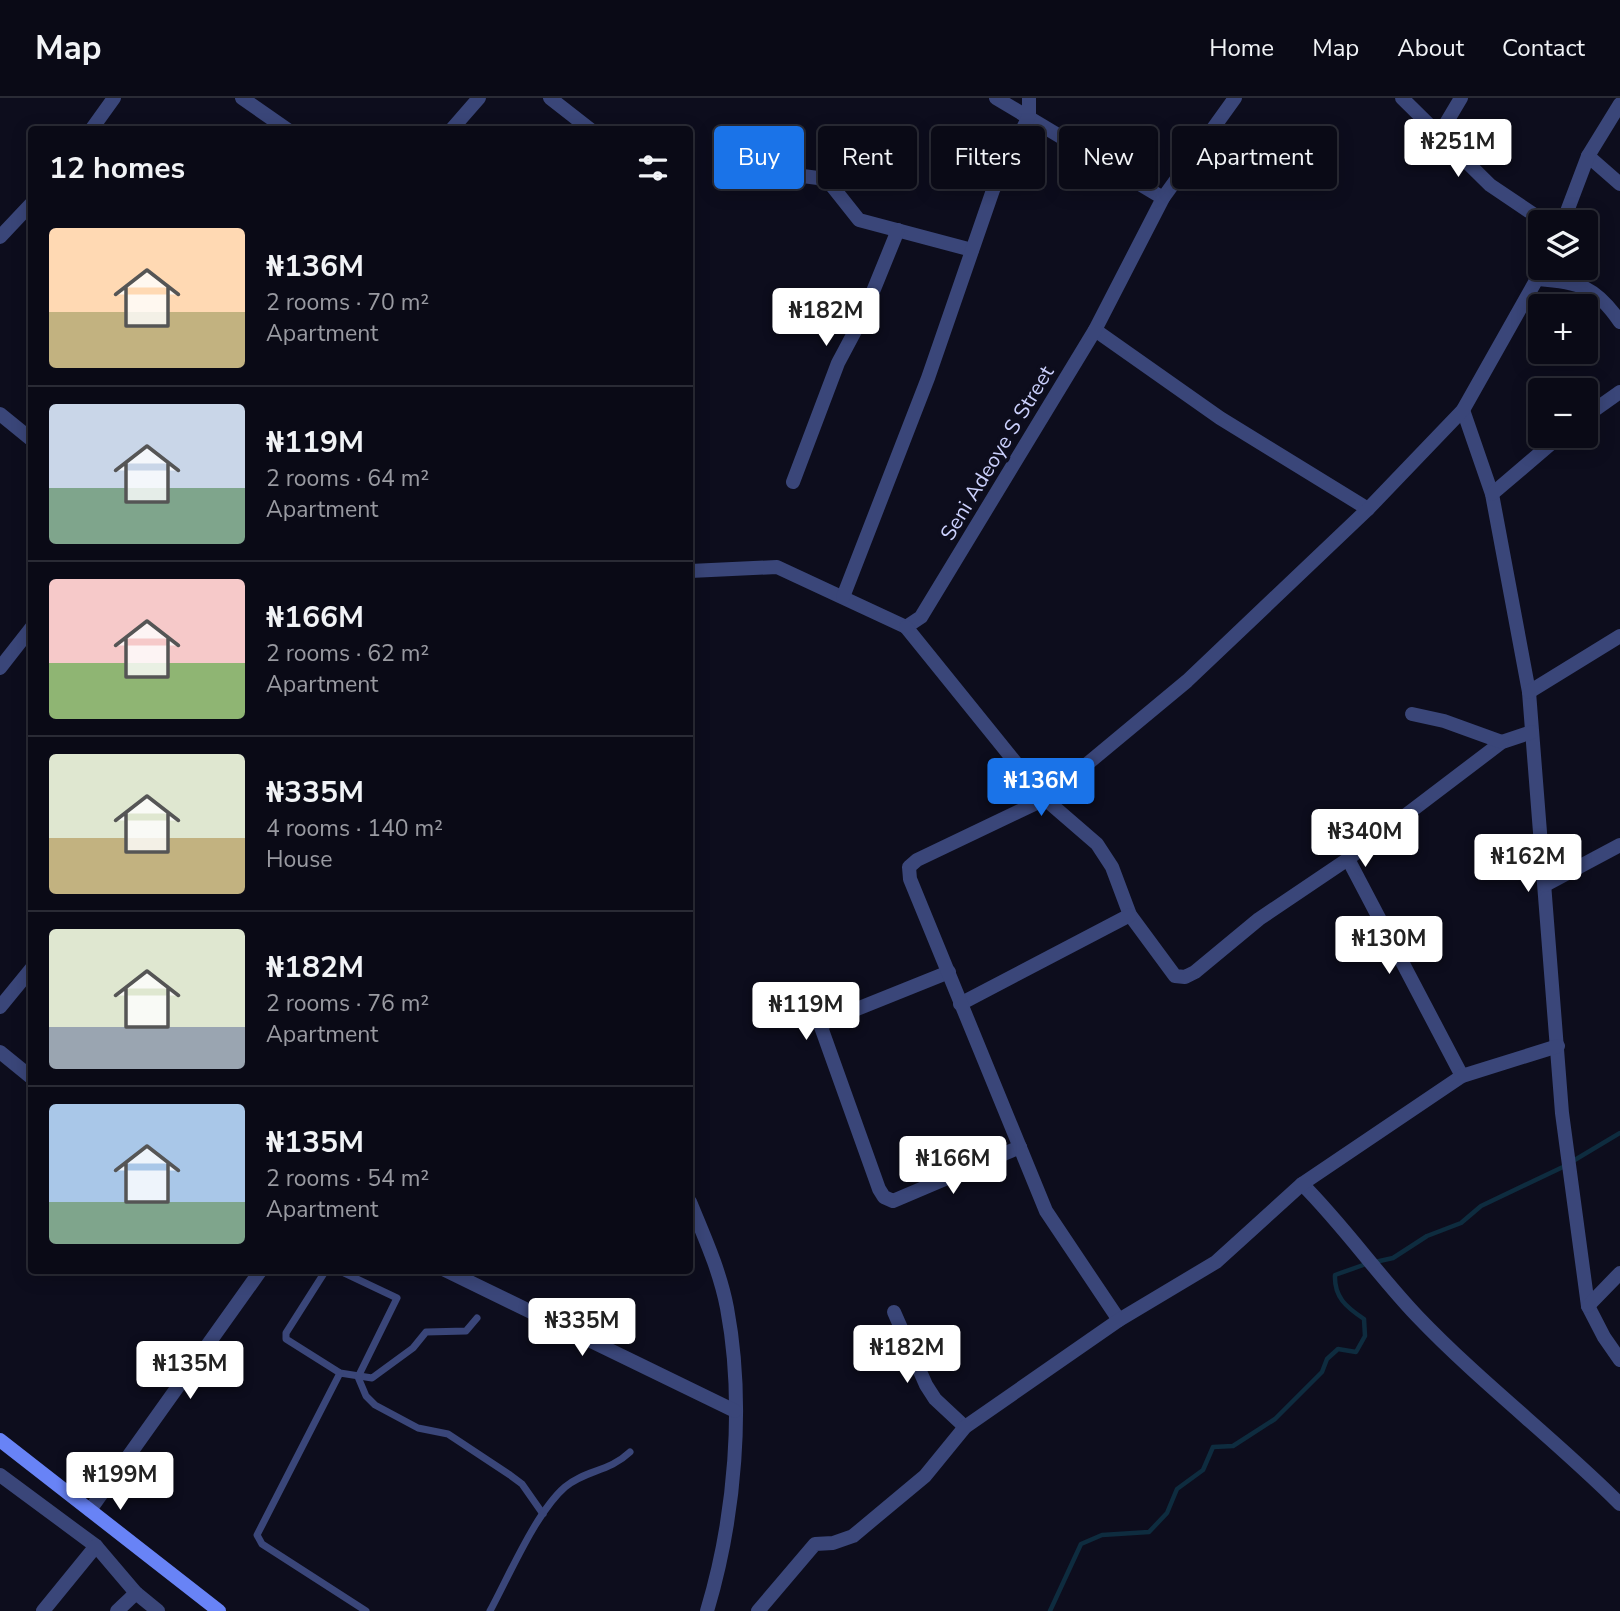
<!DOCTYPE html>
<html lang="en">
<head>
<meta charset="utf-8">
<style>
  body { margin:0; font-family:"Nunito Sans",sans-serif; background:#13131f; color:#f1f3f6; height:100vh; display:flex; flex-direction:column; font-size:26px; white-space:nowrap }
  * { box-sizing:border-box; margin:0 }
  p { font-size:23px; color:#999aa1 }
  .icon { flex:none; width:38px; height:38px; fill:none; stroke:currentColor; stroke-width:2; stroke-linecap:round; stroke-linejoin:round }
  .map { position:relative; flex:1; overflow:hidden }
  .drawer { position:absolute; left:28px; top:28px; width:665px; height:1148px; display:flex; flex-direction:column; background:#0a0a16; border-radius:7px; box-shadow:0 4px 18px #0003,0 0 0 2px #2a2b35 }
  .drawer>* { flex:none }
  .hud { position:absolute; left:714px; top:28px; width:665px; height:63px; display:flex; gap:14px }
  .buttons { position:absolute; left:1528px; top:112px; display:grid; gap:14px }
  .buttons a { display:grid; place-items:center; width:70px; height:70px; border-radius:7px; background:#0a0a16; box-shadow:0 4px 18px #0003,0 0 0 2px #2a2b35; font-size:35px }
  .price { position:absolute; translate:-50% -60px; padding:0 16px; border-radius:7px; background:#fff; color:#222; font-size:23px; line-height:46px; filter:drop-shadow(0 2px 4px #0008) }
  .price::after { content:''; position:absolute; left:50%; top:42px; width:21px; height:16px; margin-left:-10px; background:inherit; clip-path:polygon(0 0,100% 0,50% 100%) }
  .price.current { background:#1a73e8; color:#fff }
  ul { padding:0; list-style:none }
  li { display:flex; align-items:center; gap:21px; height:175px; padding:0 21px }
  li+li { border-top:2px solid #2a2b35 }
  li span { display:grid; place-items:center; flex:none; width:196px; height:140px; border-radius:7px; color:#555 }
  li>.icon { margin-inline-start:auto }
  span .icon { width:84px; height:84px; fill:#fffc; stroke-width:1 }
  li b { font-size:30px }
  h2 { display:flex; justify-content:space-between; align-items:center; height:84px; padding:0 21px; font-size:30px }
  .pill { padding:0 24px; border-radius:7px; background:#0a0a16; box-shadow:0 4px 18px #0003,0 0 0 2px #2a2b35; font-size:24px; line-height:63px }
  .pill.current { background:#1a73e8; color:#fff }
  header { display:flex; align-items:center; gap:42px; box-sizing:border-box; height:98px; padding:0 35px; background:#0a0a16; border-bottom:2px solid #2a2b35 }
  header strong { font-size:33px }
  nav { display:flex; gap:38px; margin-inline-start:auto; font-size:24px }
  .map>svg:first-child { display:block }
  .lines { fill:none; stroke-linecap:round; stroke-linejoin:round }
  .stream { stroke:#0e2c3f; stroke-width:4.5 }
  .service { stroke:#3a4679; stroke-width:7 }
  .minor { stroke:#3a4679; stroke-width:14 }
  .secondary { stroke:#6883f6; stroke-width:14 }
  .labels { text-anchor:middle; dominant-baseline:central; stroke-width:7; stroke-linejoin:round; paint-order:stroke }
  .street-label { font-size:21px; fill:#cbd0fc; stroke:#0d0d1d }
</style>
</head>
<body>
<header>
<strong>Map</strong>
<nav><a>Home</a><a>Map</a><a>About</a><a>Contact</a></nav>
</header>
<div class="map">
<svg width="1620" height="1513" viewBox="0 0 1620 1513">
  <rect width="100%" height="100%" fill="#0d0d1d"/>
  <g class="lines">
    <g class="stream">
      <polyline points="1573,1063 1620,1035"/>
      <polyline points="1375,1164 1393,1160 1427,1138 1461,1125 1481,1108 1565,1068"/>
      <path d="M1050 1513 1081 1446 1102 1437 1149 1434 1167 1415 1177 1391 1203 1372 1213 1349 1233 1348 1275 1321 1322 1274 1327 1261 1338 1251 1356 1254 1365 1238 1364 1221C1346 1209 1334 1199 1335 1177L1366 1166"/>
    </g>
    <g class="service">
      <polyline points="326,1172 286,1235 286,1241 340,1275 372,1280 413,1250 426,1234 466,1233 477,1220"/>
      <polyline points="338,1172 397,1200 358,1279 366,1298 375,1307 418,1330 448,1336 510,1377 522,1386 543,1416"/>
      <polyline points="340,1275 257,1437 262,1446 366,1513"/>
      <path d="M490 1513C509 1478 536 1414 565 1389 585 1372 609 1374 630 1354"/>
    </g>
    <g class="minor">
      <polyline points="242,0 288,32"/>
      <polyline points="550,0 591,32"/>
      <polyline points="996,0 1163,100"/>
      <polyline points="1402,0 1490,87 1545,124"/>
      <polyline points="91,32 114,0"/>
      <polyline points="451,32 479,0"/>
      <polyline points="1439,37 1461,0"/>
      <polyline points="1588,58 1620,86"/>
      <polyline points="750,71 818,80 832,88 859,122 972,152"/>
      <polyline points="1563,124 1588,58 1620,6"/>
      <polyline points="0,139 32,105"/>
      <path d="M1538 181C1580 184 1596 189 1620 224"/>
      <polyline points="1095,232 1220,320 1368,411"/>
      <polyline points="1463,312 1492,396 1529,594 1562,1015 1588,1208 1604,1239 1620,1262"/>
      <polyline points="0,316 32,342"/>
      <polyline points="1586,318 1620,294"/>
      <polyline points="793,384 838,265 863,218 898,132"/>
      <polyline points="1492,396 1560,338"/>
      <polyline points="690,473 777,469 906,529 921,519 1095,232 1163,100 1235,0"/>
      <polyline points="843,499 928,280 993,92 1029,18 1029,0"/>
      <polyline points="906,529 1045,701 1097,746 1112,769 1130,817 1175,878 1185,879 1195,874 1259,821 1348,761 1502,644 1532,634"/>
      <polyline points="0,570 32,529"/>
      <polyline points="1529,594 1620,538"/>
      <polyline points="1412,616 1444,623 1502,644"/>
      <polyline points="1348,761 1462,978"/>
      <polyline points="1545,787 1620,747"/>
      <polyline points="949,874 827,923 821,929 879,1091 884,1099 893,1103 1020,1049"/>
      <polyline points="960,906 1130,817"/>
      <polyline points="0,909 32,870"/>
      <polyline points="0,954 32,980"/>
      <path d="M1302 1086C1344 1128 1377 1176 1417 1218 1481 1285 1555 1341 1620 1406"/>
      <path d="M690 1104C704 1138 720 1173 727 1210 745 1306 735 1420 707 1513"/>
      <polyline points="445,1172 735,1313"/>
      <polyline points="1588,1208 1620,1175"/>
      <polyline points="894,1214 926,1287 935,1301 965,1329"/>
      <polyline points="1119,1222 1046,1113 910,781 909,769 917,762 1045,701 1187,583 1368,411 1463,312 1543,170"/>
      <polyline points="0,1377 96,1448 136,1495 158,1513"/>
      <polyline points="90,1412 261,1172"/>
      <polyline points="43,1513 96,1448"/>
      <polyline points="117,1513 136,1495"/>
      <polyline points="758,1513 815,1446 833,1445 853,1438 925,1378 965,1329 1119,1222 1216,1164 1302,1086 1462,978 1558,948"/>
    </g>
    <polyline class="secondary" points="0,1342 219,1513"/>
  </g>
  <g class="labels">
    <g class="street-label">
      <text transform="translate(997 355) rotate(-59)">Seni Adeoye S Street</text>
    </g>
  </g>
</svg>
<div class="buttons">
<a><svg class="icon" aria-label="layers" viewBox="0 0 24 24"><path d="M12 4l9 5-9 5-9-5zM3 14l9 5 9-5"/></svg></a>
<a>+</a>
<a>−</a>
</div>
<b class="price" style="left:1458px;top:81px">₦251M</b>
<b class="price" style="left:826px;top:250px">₦182M</b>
<b class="price current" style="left:1041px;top:720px">₦136M</b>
<b class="price" style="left:1365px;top:771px">₦340M</b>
<b class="price" style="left:1528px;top:796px">₦162M</b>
<b class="price" style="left:1389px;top:878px">₦130M</b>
<b class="price" style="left:806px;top:944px">₦119M</b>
<b class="price" style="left:953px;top:1098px">₦166M</b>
<b class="price" style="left:582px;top:1260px">₦335M</b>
<b class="price" style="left:907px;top:1287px">₦182M</b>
<b class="price" style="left:190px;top:1303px">₦135M</b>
<b class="price" style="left:120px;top:1414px">₦199M</b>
<div class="hud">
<a class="pill current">Buy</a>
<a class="pill">Rent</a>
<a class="pill">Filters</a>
<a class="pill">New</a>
<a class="pill">Apartment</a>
</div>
<section class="drawer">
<h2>12 homes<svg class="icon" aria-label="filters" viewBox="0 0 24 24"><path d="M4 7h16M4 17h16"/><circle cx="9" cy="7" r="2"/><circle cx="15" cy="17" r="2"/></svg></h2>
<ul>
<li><span style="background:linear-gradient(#ffd9b3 60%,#c2b280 0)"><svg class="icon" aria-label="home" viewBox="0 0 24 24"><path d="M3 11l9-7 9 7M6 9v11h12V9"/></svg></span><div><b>₦136M</b><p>2 rooms · 70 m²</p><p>Apartment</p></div></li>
<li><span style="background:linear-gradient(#c9d6e8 60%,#7fa58c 0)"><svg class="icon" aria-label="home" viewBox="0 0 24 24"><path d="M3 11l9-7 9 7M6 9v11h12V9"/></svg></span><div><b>₦119M</b><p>2 rooms · 64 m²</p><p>Apartment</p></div></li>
<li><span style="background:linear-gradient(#f6c9c9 60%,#8fb573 0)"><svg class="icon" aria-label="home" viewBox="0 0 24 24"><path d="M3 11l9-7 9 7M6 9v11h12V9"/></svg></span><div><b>₦166M</b><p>2 rooms · 62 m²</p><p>Apartment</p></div></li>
<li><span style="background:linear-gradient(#dfe7d0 60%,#c2b280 0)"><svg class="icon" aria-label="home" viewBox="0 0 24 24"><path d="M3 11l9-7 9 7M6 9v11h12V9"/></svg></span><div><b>₦335M</b><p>4 rooms · 140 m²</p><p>House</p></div></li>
<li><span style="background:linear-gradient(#dfe7d0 70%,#9aa5b1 0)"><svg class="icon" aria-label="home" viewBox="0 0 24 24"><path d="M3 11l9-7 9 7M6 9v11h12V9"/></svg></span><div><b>₦182M</b><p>2 rooms · 76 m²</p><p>Apartment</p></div></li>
<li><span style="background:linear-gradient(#a9c7e8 70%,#7fa58c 0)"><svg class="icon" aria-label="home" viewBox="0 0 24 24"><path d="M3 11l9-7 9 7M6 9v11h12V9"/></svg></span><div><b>₦135M</b><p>2 rooms · 54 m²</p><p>Apartment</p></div></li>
</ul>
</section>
</div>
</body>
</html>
